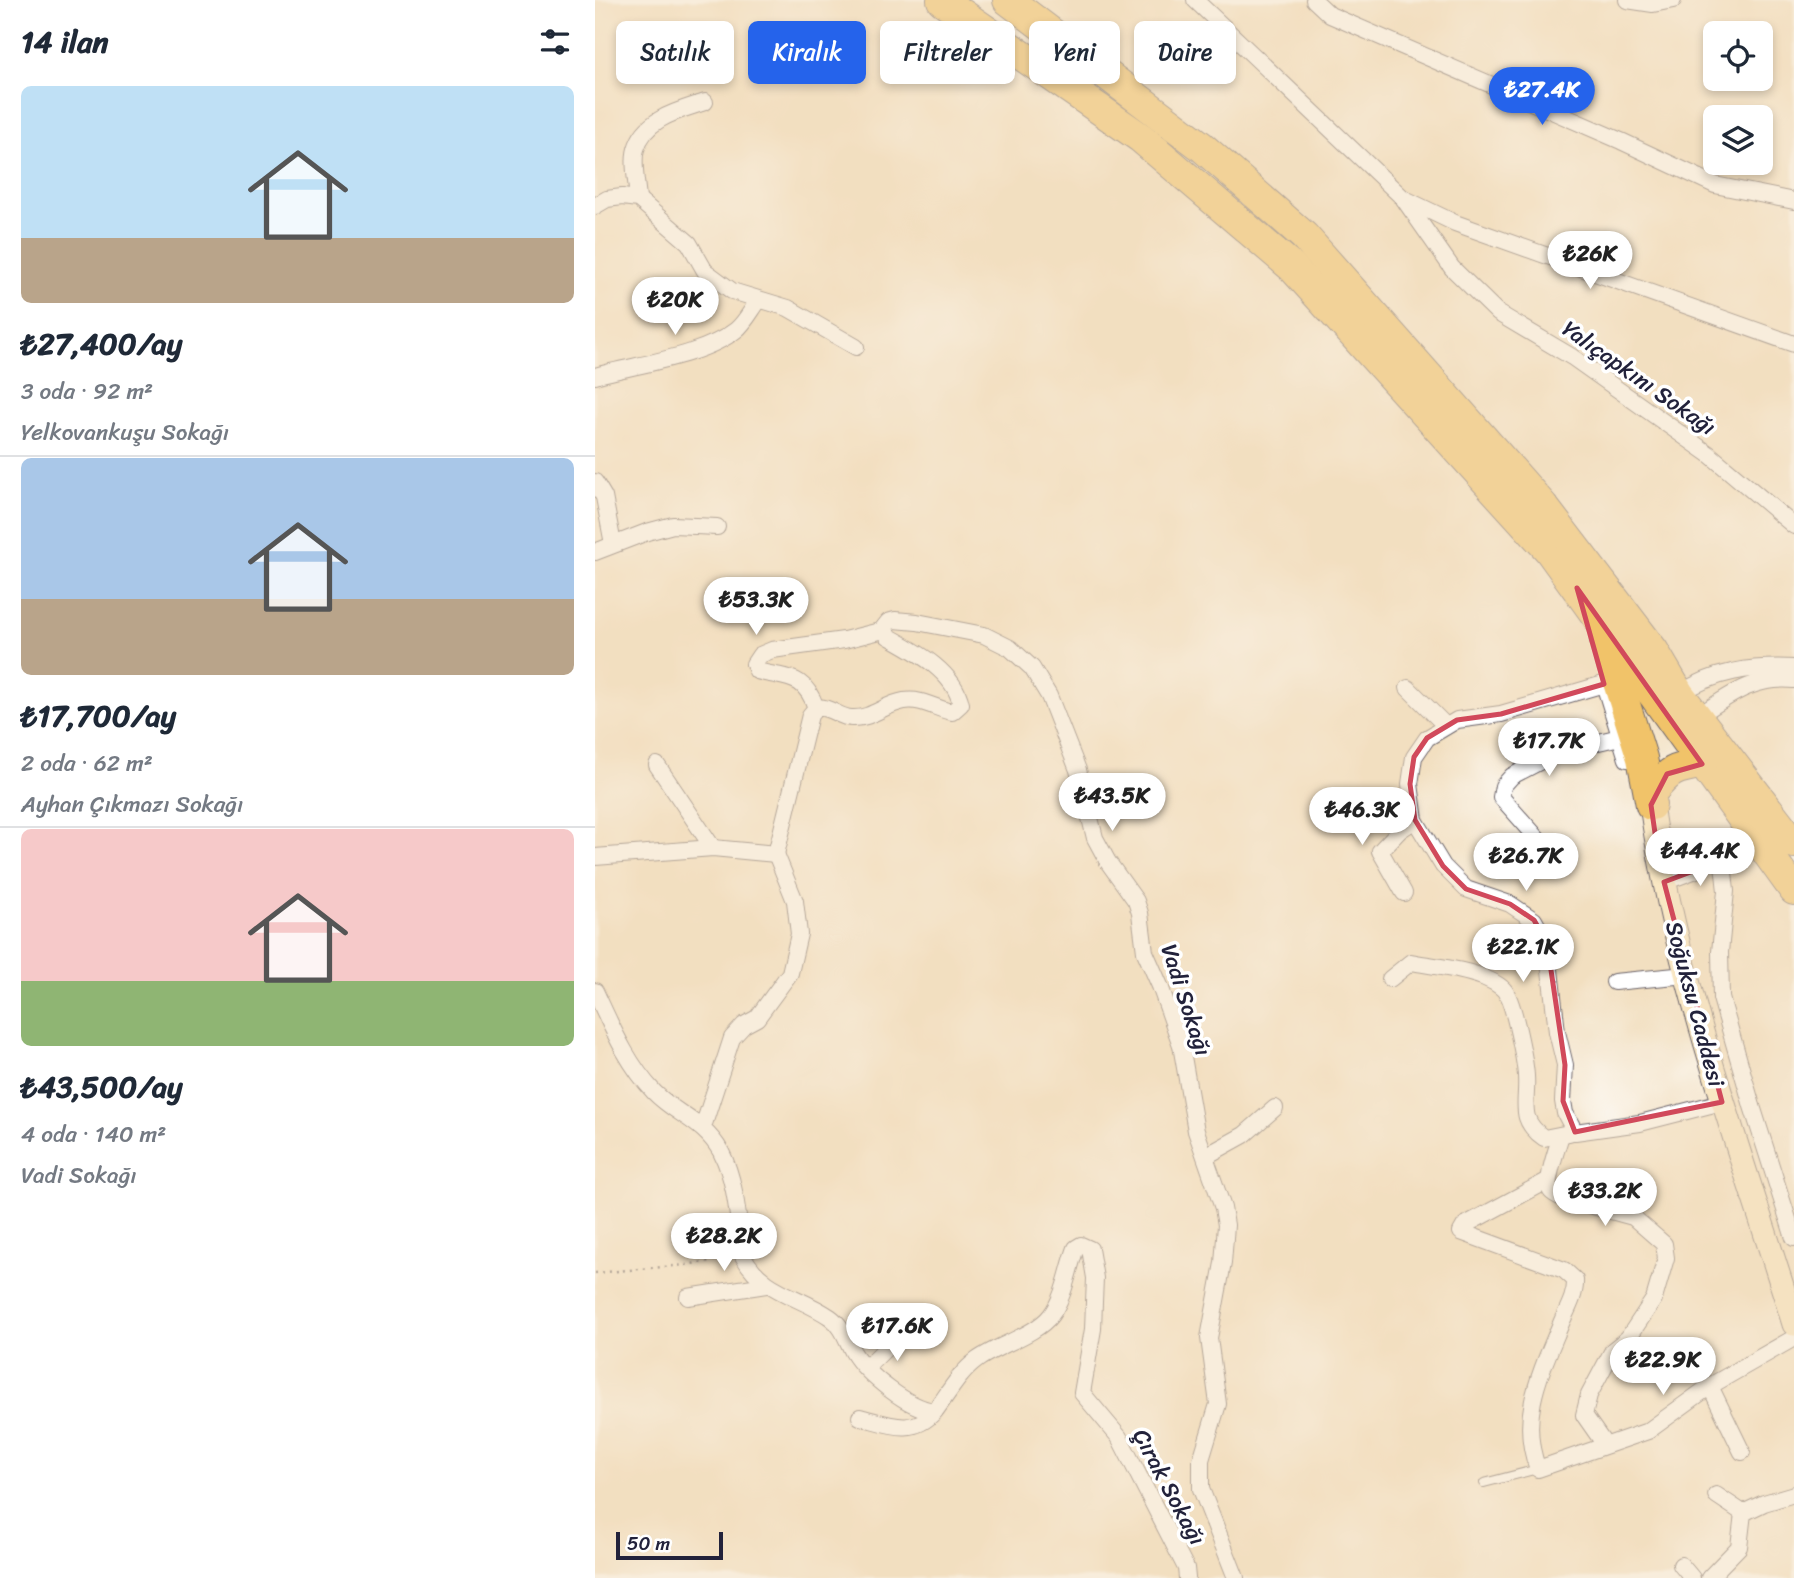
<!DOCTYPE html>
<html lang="tr">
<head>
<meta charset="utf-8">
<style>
  body { margin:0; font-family:Sriracha,sans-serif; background:#f2f2f3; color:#1f2937; height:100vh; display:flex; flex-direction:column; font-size:26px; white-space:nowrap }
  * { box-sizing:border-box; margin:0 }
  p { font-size:23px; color:#747a83 }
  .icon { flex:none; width:38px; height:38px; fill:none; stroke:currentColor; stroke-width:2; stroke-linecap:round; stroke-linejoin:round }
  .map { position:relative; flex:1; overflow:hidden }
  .details { display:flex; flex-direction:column; background:#fff; width:595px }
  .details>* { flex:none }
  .guide { position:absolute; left:21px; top:21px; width:665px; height:63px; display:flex; gap:14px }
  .buttons { position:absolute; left:1108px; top:21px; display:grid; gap:14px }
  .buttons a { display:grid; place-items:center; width:70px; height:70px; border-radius:10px; background:#fff; box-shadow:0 4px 10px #0003; font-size:35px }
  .scale { position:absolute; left:21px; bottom:18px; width:107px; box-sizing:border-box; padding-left:7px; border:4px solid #22223b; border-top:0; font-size:19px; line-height:24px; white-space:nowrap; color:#22223b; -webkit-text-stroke:5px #fff; paint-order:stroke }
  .price { position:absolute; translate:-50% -60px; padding:0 16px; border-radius:24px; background:#fff; color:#222; font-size:23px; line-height:46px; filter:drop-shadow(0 2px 4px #0008) }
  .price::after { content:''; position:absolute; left:50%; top:42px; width:21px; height:16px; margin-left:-10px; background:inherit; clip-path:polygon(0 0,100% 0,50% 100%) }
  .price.on { background:#2563eb; color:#fff }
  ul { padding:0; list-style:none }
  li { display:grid; align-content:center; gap:14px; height:371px; padding:0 21px }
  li+li { border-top:2px solid #e0e1e3 }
  li span { display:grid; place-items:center; height:217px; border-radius:10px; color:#555 }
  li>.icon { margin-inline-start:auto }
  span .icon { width:126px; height:126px; fill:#fffc; stroke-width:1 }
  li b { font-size:30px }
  h2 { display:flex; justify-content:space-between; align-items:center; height:84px; padding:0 21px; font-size:30px }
  .chip { padding:0 24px; border-radius:10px; background:#fff; box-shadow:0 4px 10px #0003; font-size:24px; line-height:63px }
  .chip.on { background:#2563eb; color:#fff }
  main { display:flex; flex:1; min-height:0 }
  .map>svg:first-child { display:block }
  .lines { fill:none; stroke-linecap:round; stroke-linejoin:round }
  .lane-casing { stroke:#6b646a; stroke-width:10 }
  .street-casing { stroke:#6b646a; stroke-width:18 }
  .secondary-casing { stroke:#6b646a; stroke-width:25 }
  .highway-casing { stroke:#6b646a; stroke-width:32 }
  .path { stroke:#6b646a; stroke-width:2.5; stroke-dasharray:2 5; stroke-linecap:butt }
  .lane { stroke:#fff; stroke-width:8 }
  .street { stroke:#fff; stroke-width:16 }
  .secondary { stroke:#f9e7c3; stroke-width:23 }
  .highway { stroke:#f1c369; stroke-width:30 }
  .marked { fill:none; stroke:#d1495b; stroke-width:5; stroke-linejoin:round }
  .labels { text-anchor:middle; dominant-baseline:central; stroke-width:7; stroke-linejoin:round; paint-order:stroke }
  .street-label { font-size:23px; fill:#22223b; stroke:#fff }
</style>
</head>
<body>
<main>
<section class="details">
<h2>14 ilan<svg class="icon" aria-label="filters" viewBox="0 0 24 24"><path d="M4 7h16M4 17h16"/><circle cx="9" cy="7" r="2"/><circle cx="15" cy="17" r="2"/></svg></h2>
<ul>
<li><span style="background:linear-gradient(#bfe0f5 70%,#b9a48a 0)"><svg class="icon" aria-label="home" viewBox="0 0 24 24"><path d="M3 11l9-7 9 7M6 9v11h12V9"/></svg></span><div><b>₺27,400/ay</b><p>3 oda · 92 m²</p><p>Yelkovankuşu Sokağı</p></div></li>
<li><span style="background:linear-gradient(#a9c7e8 65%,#b9a48a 0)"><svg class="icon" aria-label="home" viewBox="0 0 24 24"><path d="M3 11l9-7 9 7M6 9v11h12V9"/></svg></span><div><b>₺17,700/ay</b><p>2 oda · 62 m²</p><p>Ayhan Çıkmazı Sokağı</p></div></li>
<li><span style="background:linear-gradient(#f6c9c9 70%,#8fb573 0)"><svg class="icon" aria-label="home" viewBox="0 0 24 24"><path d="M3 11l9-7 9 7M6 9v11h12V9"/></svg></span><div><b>₺43,500/ay</b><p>4 oda · 140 m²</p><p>Vadi Sokağı</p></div></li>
</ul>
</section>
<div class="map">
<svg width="1199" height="1578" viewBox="0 0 1199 1578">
  <rect width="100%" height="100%" fill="#fff"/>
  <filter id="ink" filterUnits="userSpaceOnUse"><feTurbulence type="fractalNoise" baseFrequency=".0143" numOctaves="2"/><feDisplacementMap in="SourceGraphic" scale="14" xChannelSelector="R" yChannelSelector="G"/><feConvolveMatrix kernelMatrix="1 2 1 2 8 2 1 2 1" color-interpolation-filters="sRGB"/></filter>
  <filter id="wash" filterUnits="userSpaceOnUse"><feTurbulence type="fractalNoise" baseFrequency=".00686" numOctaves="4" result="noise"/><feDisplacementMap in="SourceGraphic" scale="28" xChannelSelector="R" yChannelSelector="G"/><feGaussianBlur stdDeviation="1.57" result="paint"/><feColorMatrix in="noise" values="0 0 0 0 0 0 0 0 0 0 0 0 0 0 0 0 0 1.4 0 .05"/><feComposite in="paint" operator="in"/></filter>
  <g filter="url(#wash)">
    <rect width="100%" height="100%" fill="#f2dfc0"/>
  </g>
  <g filter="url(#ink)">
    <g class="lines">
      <defs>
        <polyline id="lane" points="889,1483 943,1469"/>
        <g id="street">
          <polyline points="600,0 808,198 857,268 903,313 977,357 1114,454 1199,526"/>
          <polyline points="719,0 735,15 1026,141 1120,185 1199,201"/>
          <polyline points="1032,0 1058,4 1078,0"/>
          <path d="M43 199C42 184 37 163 41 149 50 118 83 111 110 102"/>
          <polyline points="810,199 860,223 1199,344"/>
          <polyline points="0,206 12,199 27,197 43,199 94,243 110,271 137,291 193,308 261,347"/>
          <path d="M0 376C42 364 107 357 141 330 150 323 157 309 164 300"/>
          <polyline points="0,482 9,497 18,544"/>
          <polyline points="0,552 52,532 78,525 122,527"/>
          <polyline points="813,688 851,726"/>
          <path d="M1084 694C1120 671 1156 666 1199 668"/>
          <path d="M221 708C209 673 192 679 162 671L159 664 165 655 177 650 249 640 289 630"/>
          <path d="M1103 716C1135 695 1159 676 1199 680"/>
          <polyline points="1032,759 1009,684 906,714 862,720 832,738 819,757 815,784 820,820 848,866 871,889 915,904 939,920 952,943 962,1032 970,1065 968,1101 970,1113 980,1132 1045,1123 1127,1102"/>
          <polyline points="62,765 118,848"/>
          <polyline points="945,841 906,797 908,786 917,776 965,751 1025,737"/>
          <polyline points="1062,847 1115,855 1128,864 1131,891 1125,952 1126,998 1157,1106 1199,1238"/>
          <path d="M181 854 215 715 221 708C234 705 244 718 257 718 277 719 290 704 309 701 327 698 341 709 357 712L366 704C359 671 320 651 293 636L289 627 293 622 300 620 322 622 389 635 415 648 437 668 454 696 483 770 500 838 513 862 541 901 545 913 550 952 565 986 586 1045 601 1131 628 1208 631 1225 628 1263 614 1338 623 1404 606 1460V1489L641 1578"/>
          <polyline points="0,857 118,848 181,854"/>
          <polyline points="1069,882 1101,870 1115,855"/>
          <polyline points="809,893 785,851 805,830 820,820"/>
          <path d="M795 979 816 962C837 966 876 970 894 980 899 982 909 988 911 993 919 1005 930 1060 931 1076 933 1103 922 1119 949 1138L974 1133"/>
          <polyline points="1019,982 1091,975"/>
          <path d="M0 991C17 1027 31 1062 59 1092 81 1115 109 1121 126 1152 142 1183 143 1222 148 1256 168 1293 203 1295 235 1317 248 1326 251 1339 258 1352 271 1374 314 1409 340 1411 353 1394 364 1373 382 1360 402 1345 441 1335 456 1315 470 1296 473 1269 481 1248L486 1245 495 1249 500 1278 499 1302 498 1329 487 1393 524 1437 591 1568 592 1578"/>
          <polyline points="108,1127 137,1038 149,1025 162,1018 195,973 204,934 200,901 181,854"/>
          <path d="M966 1135C963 1146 949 1183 956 1191 958 1194 962 1195 965 1197L1038 1217 1069 1244 1071 1258 1059 1299 1033 1338 1018 1350 994 1395 989 1415 1010 1445"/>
          <polyline points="611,1156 649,1135 680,1108"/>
          <path d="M952 1181 870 1225 866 1232 969 1270 980 1280C981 1294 973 1308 967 1321 947 1370 922 1416 943 1469L1053 1431 1115 1386 1199 1338"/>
          <polyline points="93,1297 171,1285"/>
          <polyline points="271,1368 307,1332"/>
          <polyline points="1115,1386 1147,1452"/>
          <path d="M265 1417C293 1424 318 1437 340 1411"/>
          <polyline points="1121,1495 1148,1513"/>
          <polyline points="1086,1565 1097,1578"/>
          <polyline points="1114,1578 1144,1547 1148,1513 1169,1503 1199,1494"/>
        </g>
        <path id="secondary" d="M1056 805C1082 983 1146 1152 1199 1324"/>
        <g id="highway">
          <polyline points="347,0 546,138 697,267 954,550 1199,890"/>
          <polyline points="413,0 606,146 709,236 948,506 1058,650 1084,694 1199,843"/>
          <polyline points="1010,641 1047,758 1056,805"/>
          <path d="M1057 792C1075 770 1079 768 1107 764"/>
        </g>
      </defs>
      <use href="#lane" class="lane-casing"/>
      <use href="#street" class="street-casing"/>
      <use href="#secondary" class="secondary-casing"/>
      <use href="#highway" class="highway-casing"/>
      <polyline class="path" points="0,1273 90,1265 134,1258"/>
      <use href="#lane" class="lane"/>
      <use href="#street" class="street"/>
      <use href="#secondary" class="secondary"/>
      <use href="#highway" class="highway"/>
    </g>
  </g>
  <path d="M0 0H1199V1578H0ZM982 588 1107 764 1072 774 1056 805 1062 847 1115 855 1101 870 1069 882 1127 1102 980 1132 968 1101 970 1065 952 943 939 920 915 904 871 889 848 866 820 820 815 784 819 757 832 738 862 720 906 714 1009 684Z" fill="#f2dfc0" fill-opacity=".55" fill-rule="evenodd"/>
  <path class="marked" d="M982 588 1107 764 1072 774 1056 805 1062 847 1115 855 1101 870 1069 882 1127 1102 980 1132 968 1101 970 1065 952 943 939 920 915 904 871 889 848 866 820 820 815 784 819 757 832 738 862 720 906 714 1009 684Z"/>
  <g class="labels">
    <g class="street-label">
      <text transform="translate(1044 378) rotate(35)">Yalıçapkını Sokağı</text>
      <text transform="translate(591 1000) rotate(72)">Vadi Sokağı</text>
      <text transform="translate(1100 1004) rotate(75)">Soğuksu Caddesi</text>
      <text transform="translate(574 1487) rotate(62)">Çırak Sokağı</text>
    </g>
  </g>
</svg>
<div class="buttons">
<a><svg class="icon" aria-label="locate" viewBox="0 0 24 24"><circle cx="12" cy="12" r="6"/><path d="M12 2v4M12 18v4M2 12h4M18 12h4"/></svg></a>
<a><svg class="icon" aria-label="layers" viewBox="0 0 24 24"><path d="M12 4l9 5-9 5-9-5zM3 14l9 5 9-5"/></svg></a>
</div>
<div class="scale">50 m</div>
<b class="price on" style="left:947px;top:127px">₺27.4K</b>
<b class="price" style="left:995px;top:291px">₺26K</b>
<b class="price" style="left:80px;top:337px">₺20K</b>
<b class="price" style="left:161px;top:637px">₺53.3K</b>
<b class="price" style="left:954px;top:778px">₺17.7K</b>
<b class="price" style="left:517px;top:833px">₺43.5K</b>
<b class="price" style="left:767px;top:847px">₺46.3K</b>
<b class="price" style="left:1105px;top:888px">₺44.4K</b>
<b class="price" style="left:931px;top:893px">₺26.7K</b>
<b class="price" style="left:928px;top:984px">₺22.1K</b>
<b class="price" style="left:1010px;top:1228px">₺33.2K</b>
<b class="price" style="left:129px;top:1273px">₺28.2K</b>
<b class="price" style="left:302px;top:1363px">₺17.6K</b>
<b class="price" style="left:1068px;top:1397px">₺22.9K</b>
<div class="guide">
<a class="chip">Satılık</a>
<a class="chip on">Kiralık</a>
<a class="chip">Filtreler</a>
<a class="chip">Yeni</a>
<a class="chip">Daire</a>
</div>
</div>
</main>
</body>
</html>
